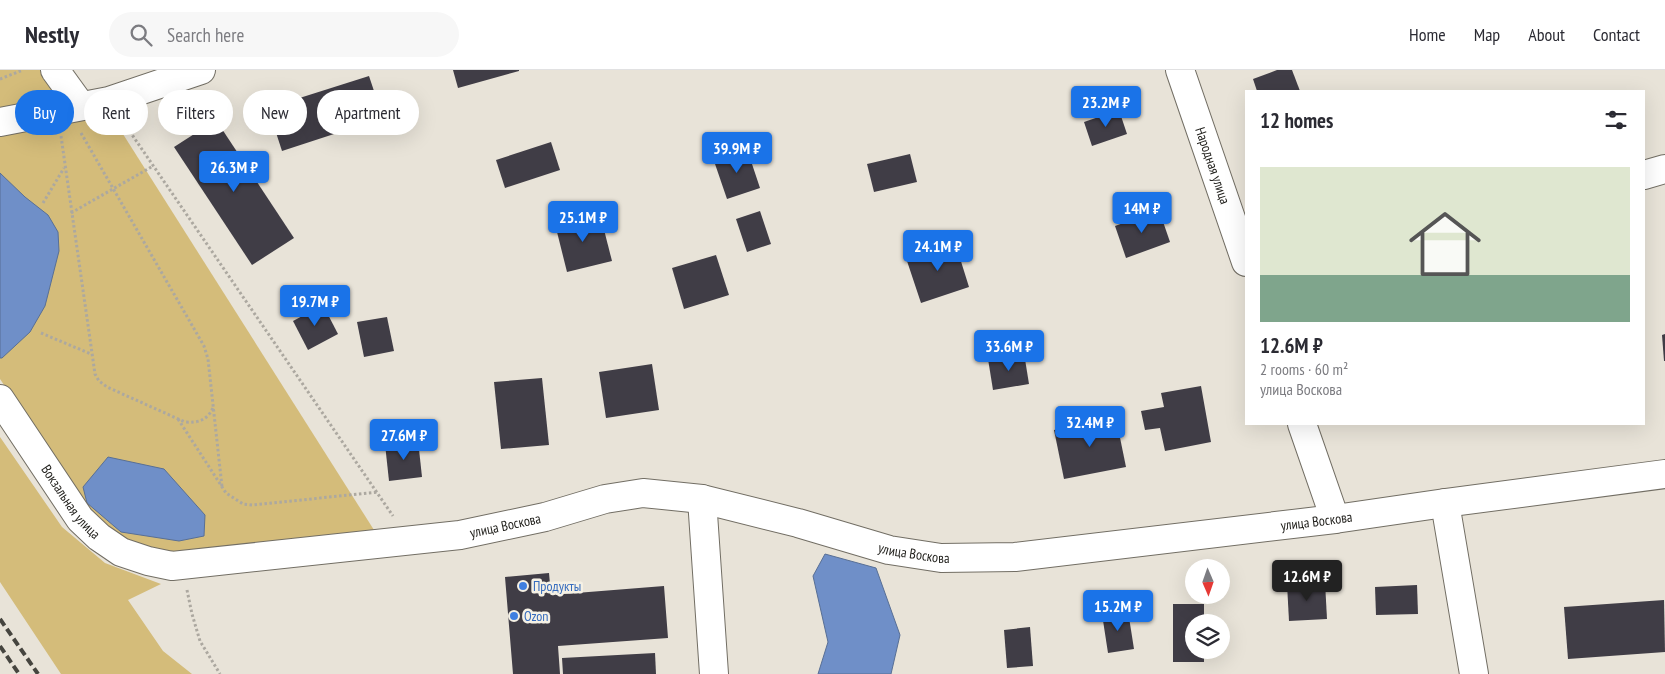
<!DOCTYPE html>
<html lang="en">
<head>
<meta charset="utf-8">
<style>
  body { margin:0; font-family:"PT Sans Narrow",sans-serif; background:#f7f7f7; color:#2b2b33; height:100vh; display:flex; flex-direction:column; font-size:19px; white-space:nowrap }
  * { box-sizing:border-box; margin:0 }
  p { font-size:16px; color:#7c7c81 }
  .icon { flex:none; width:28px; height:28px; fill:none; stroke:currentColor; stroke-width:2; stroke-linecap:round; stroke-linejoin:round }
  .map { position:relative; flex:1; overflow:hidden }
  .details { position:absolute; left:1245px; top:20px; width:400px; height:335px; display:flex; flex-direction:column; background:#fff; border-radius:0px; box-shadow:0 5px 20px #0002 }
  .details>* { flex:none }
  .top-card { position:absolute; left:15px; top:20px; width:475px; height:45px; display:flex; gap:10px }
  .needle { width:32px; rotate:178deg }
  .fabs { position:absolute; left:1185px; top:489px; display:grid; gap:10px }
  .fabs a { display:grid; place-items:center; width:45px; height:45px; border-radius:50%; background:#fff; box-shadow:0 5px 20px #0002; font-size:25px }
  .price { position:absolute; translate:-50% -42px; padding:0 11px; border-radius:5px; background:#1a73e8; color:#fff; font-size:16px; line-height:32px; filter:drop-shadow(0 1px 2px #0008) }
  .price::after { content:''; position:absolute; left:50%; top:30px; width:15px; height:11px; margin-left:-8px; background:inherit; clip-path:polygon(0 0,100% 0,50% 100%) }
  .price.on { background:#222; color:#fff }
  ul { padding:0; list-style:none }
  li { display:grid; align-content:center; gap:10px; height:265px; padding:0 15px }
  li span { display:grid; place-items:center; height:155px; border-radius:0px; color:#555 }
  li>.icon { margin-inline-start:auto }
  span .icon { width:90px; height:90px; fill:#fffc; stroke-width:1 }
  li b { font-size:21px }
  h2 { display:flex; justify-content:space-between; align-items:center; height:60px; padding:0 15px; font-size:21px }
  .pill { padding:0 18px; border-radius:22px; background:#fff; box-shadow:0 5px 20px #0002; font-size:18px; line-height:45px }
  .pill.on { background:#1a73e8; color:#fff }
  header { display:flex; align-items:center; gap:30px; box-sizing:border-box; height:70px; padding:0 25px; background:#fff; border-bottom:1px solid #e1e1e2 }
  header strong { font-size:24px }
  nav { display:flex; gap:28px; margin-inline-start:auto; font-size:18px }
  .search { width:350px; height:45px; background:#f7f7f7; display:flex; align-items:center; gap:12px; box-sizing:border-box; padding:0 18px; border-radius:28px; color:#7c7c81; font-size:19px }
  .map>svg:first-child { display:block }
  .green { fill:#d4bc7a }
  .water { fill:#6f8fc8; stroke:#586f95 }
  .building { fill:#403d46 }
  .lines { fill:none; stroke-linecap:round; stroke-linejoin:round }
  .minor-casing { stroke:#726e64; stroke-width:30 }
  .path { stroke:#aca8a0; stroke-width:3; stroke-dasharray:2.5 2.5; stroke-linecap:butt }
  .minor { stroke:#fff; stroke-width:28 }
  .rail { stroke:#46453f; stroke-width:4; stroke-dasharray:8 4; stroke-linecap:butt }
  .shop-dot { fill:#3f7fe0; stroke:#f5f1e5; stroke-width:2 }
  .labels { text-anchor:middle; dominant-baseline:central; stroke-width:5; stroke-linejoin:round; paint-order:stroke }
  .street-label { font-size:14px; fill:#24231f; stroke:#f5f1e5 }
  .shop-label { font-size:14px; fill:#366cbe; stroke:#f5f1e5; text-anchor:start }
</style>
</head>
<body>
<header>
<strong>Nestly</strong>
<div class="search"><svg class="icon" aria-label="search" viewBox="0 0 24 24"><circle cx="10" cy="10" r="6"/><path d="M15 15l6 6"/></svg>Search here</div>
<nav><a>Home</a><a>Map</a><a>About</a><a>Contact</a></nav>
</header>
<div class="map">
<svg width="1665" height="604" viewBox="0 0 1665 604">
  <rect width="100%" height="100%" fill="#e8e3d8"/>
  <g class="green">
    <polygon points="0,0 43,0 56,18 46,34 0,42"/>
    <polygon points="109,42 374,460 198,481 159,483 116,466 85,435 0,309 0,60"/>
    <polygon points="0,367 62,457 105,493 161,514 128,530 163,581 192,604 61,604 0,512"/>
  </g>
  <g class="water">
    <polygon points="0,103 25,127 48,145 58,162 59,181 45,236 30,262 2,288 0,288"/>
    <polygon points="108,387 164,399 205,445 204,466 179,471 121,462 87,433 83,417"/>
    <polygon points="825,484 876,498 900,565 891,604 818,604 828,572 813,506"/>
  </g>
  <g class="building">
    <polygon points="453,0 519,0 519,1 458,18"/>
    <polygon points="1277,0 1292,0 1300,21 1257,21 1253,9"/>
    <polygon points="369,6 383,48 282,81 268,38"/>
    <polygon points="1119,40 1127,64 1092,76 1084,52"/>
    <polygon points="216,50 294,168 252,195 174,77"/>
    <polygon points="551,72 560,100 505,118 496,90"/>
    <polygon points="747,79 760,118 727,129 714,91"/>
    <polygon points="910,84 917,112 874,122 867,94"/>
    <polygon points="1159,140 1170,172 1126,188 1115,156"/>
    <polygon points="760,141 771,174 747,182 736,149"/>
    <polygon points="600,144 612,191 567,202 555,154"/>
    <polygon points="955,172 969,217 921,233 906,188"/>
    <polygon points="716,185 729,225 684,239 672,198"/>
    <polygon points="323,235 338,264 308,280 293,251"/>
    <polygon points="387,247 394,281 364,287 357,252"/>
    <polygon points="1665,264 1665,291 1664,291 1662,265"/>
    <polygon points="1024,283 1029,314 993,320 988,289"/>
    <polygon points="652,294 659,340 606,348 599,302"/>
    <polygon points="542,308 549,375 501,379 494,312"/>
    <polygon points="1201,316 1211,372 1165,381 1160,358 1145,360 1141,341 1164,337 1161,323"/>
    <polygon points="1116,348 1126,397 1064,409 1054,360"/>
    <polygon points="418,370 422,407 389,411 385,374"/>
    <polygon points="549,503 551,525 664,516 668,568 558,576 560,604 513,604 505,507"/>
    <polygon points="1325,512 1327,549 1289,551 1287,514"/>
    <polygon points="1417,515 1418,544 1376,545 1375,517"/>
    <polygon points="1664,530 1665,582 1568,589 1564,537"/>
    <polygon points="1173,534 1204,534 1204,552 1194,552 1194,580 1204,580 1204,592 1173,592"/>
    <polygon points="1128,541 1134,579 1108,583 1102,544"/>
    <polygon points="1030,557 1033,596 1007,598 1004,560"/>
    <polygon points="655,583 656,604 563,604 562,588"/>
  </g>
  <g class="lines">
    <defs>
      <g id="minor">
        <polyline points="55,0 81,36"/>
        <path id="s1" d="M1180 0 1246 192"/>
        <polyline points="0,52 109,31 201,0"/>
        <polyline points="1644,105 1665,99"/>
        <path id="s2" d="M0 329 80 449 99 467 121 482 148 491 172 496 460 465 545 447 605 429 643 423 702 429 798 453 889 480 941 488 1015 487 1335 449 1445 433 1665 404"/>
        <polyline points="1302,354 1335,449"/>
        <polyline points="702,429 714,604"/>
        <polyline points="1445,433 1474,604"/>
      </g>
    </defs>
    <use href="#minor" class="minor-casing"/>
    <g class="path">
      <polyline points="0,9 23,0"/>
      <polyline points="124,53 393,446"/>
      <polyline points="81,63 204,276 208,289 222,417"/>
      <path d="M61 66 95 304 99 311 107 317 185 352C199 353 207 350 213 338"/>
      <polyline points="43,133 64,98"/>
      <polyline points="71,143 153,96"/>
      <polyline points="41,263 91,284"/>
      <polyline points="178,349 226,423 243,434 253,435 378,422"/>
      <polyline points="187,520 192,544 200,571 220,604"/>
    </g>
    <use href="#minor" class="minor"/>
    <g class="rail">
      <polyline points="0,549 38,604"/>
      <polyline points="0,576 19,604"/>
    </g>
  </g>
  <g class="shop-dot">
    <circle cx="523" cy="516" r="5"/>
    <circle cx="514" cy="546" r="5"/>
  </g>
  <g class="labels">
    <g class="street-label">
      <text stroke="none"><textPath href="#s1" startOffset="101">Народная улица</textPath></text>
      <text stroke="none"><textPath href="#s2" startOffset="125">Вокзальная улица</textPath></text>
      <text stroke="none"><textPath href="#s2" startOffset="1411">улица Воскова</textPath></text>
      <text stroke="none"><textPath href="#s2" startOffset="586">улица Воскова</textPath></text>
      <text stroke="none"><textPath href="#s2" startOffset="1006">улица Воскова</textPath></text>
    </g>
    <g class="shop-label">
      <text x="533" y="516">Продукты</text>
      <text x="524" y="546">Ozon</text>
    </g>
  </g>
</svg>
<div class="fabs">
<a><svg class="needle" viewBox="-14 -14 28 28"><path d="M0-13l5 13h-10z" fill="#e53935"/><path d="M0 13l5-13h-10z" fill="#7c7c81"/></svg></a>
<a><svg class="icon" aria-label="layers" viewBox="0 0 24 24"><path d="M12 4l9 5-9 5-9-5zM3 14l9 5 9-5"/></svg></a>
</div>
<b class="price" style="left:1106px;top:58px">23.2M ₽</b>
<b class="price" style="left:737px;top:104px">39.9M ₽</b>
<b class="price" style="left:234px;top:123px">26.3M ₽</b>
<b class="price" style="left:1142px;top:164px">14M ₽</b>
<b class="price" style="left:583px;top:173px">25.1M ₽</b>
<b class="price" style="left:938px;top:202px">24.1M ₽</b>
<b class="price" style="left:315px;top:257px">19.7M ₽</b>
<b class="price" style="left:1009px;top:302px">33.6M ₽</b>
<b class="price" style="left:1090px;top:378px">32.4M ₽</b>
<b class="price" style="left:404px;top:391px">27.6M ₽</b>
<b class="price on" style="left:1307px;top:532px">12.6M ₽</b>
<b class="price" style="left:1118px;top:562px">15.2M ₽</b>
<div class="top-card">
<a class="pill on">Buy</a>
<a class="pill">Rent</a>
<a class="pill">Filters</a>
<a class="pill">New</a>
<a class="pill">Apartment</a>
</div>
<section class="details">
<h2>12 homes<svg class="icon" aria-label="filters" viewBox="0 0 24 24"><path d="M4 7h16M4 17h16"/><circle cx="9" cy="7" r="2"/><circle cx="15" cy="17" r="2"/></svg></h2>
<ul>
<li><span style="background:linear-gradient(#dfe7d0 70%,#7fa58c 0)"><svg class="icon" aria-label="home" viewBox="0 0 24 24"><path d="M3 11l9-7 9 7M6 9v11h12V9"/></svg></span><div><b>12.6M ₽</b><p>2 rooms · 60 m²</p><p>улица Воскова</p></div></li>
</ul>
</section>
</div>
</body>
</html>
